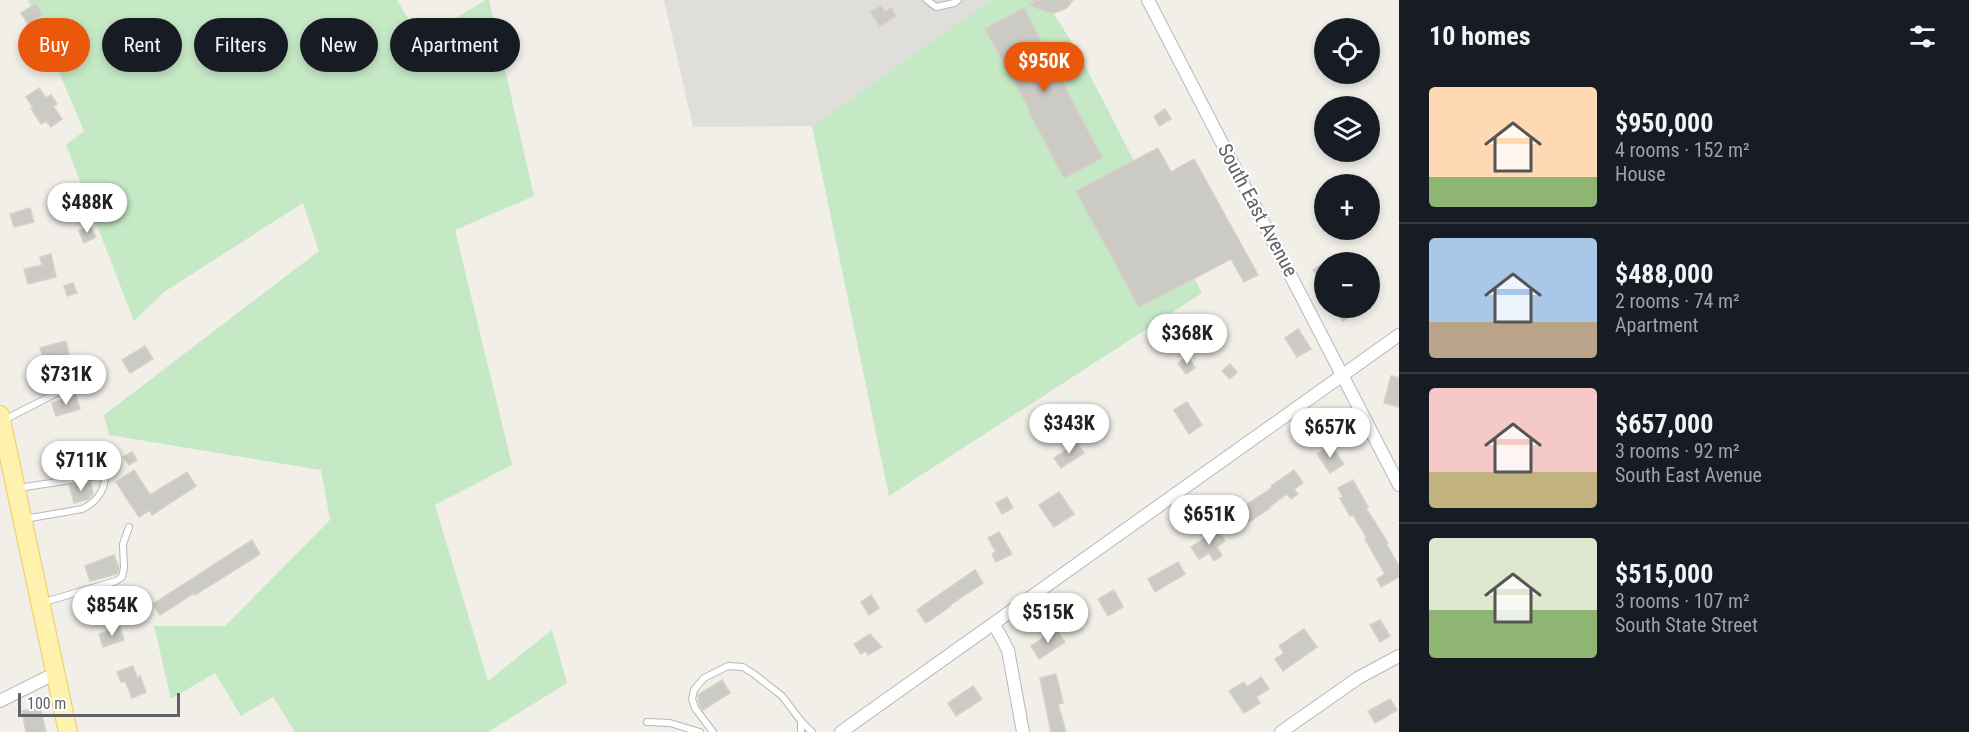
<!DOCTYPE html>
<html lang="en">
<head>
<meta charset="utf-8">
<style>
  body { margin:0; font-family:"Roboto Condensed",sans-serif; background:#242831; color:#f1f3f6; height:100vh; display:flex; flex-direction:column; font-size:22px; white-space:nowrap }
  * { box-sizing:border-box; margin:0 }
  p { font-size:20px; color:#9ea1a6 }
  .icon { flex:none; width:33px; height:33px; fill:none; stroke:currentColor; stroke-width:2; stroke-linecap:round; stroke-linejoin:round }
  .map { position:relative; flex:1; overflow:hidden }
  .sheet { display:flex; flex-direction:column; background:#171b24; width:570px }
  .sheet>* { flex:none }
  .top-card { position:absolute; left:18px; top:18px; width:570px; height:54px; display:flex; gap:12px }
  .tools { position:absolute; left:1314px; top:18px; display:grid; gap:12px }
  .tools a { display:grid; place-items:center; width:66px; height:66px; border-radius:50%; background:#171b24; box-shadow:0 3px 9px #0003; font-size:30px }
  .scale { position:absolute; left:18px; bottom:15px; width:162px; box-sizing:border-box; padding-left:6px; border:3px solid #5f6368; border-top:0; font-size:16px; line-height:21px; white-space:nowrap; color:#5f6368; -webkit-text-stroke:4px #fff; paint-order:stroke }
  .price { position:absolute; translate:-50% -51px; padding:0 14px; border-radius:21px; background:#fff; color:#222; font-size:20px; line-height:39px; filter:drop-shadow(0 2px 3px #0008) }
  .price::after { content:''; position:absolute; left:50%; top:36px; width:18px; height:14px; margin-left:-9px; background:inherit; clip-path:polygon(0 0,100% 0,50% 100%) }
  .price.selected { background:#ea580c; color:#fff }
  ul { padding:0; list-style:none }
  li { display:flex; align-items:center; gap:18px; height:150px; padding:0 30px }
  li+li { border-top:2px solid #363941 }
  li span { display:grid; place-items:center; flex:none; width:168px; height:120px; border-radius:6px; color:#555 }
  li>.icon { margin-inline-start:auto }
  span .icon { width:72px; height:72px; fill:#fffc; stroke-width:1 }
  li b { font-size:26px }
  h2 { display:flex; justify-content:space-between; align-items:center; height:72px; padding:0 30px; font-size:26px }
  .chip { padding:0 21px; border-radius:27px; background:#171b24; box-shadow:0 3px 9px #0003; font-size:21px; line-height:54px }
  .chip.selected { background:#ea580c; color:#fff }
  main { display:flex; flex:1; min-height:0 }
  .map>svg:first-child { display:block }
  .industrial { fill:#e0deda }
  .green { fill:#c5e8c5 }
  .building { fill:#cccac5; stroke:#d6d1c6; stroke-width:1.5 }
  .lines { fill:none; stroke-linecap:round; stroke-linejoin:round }
  .service-casing { stroke:#b5b8bc; stroke-width:8 }
  .minor-casing { stroke:#b5b8bc; stroke-width:14 }
  .primary-casing { stroke:#f2c960; stroke-width:20 }
  .service { stroke:#fff; stroke-width:6 }
  .minor { stroke:#fff; stroke-width:12 }
  .primary { stroke:#fff2af; stroke-width:18 }
  .labels { text-anchor:middle; dominant-baseline:central; stroke-width:4.5; stroke-linejoin:round; paint-order:stroke }
  .street-label { font-size:20px; fill:#5f6368; stroke:#fff }
</style>
</head>
<body>
<main>
<div class="map">
<svg width="1399" height="732" viewBox="0 0 1399 732">
  <rect width="100%" height="100%" fill="#f1efe8"/>
  <polygon class="industrial" points="664,0 991,0 812,126 693,127"/>
  <g class="green">
    <polygon points="28,0 397,0 420,39 486,0 489,0 534,196 455,230 512,465 435,505 488,681 552,630 567,683 488,732 295,732 273,697 241,716 215,673 171,699 154,626 225,626 330,520 321,470 109,435 104,415 319,251 303,203 164,292 134,321 66,145 84,131"/>
    <polygon points="991,0 1045,0 1078,52 1202,293 889,496 812,126"/>
  </g>
  <g class="building">
    <polygon points="1032,0 1073,0 1067,8 1054,13 1047,12 1029,5 1034,3"/>
    <polygon points="36,4 42,14 28,24 21,13"/>
    <polygon points="881,6 885,12 891,8 896,16 880,26 870,12"/>
    <polygon points="1024,8 1102,158 1064,178 1029,112 1030,111 985,29"/>
    <polygon points="39,88 46,98 51,95 57,104 53,106 62,119 51,127 46,121 41,124 31,108 33,107 26,97"/>
    <polygon points="1165,109 1171,119 1159,126 1154,116"/>
    <polygon points="1158,148 1171,172 1194,159 1258,275 1244,282 1231,259 1139,307 1076,191"/>
    <polygon points="81,185 87,194 63,211 57,201"/>
    <polygon points="30,208 34,222 14,227 10,214"/>
    <polygon points="90,226 96,237 84,243 79,231"/>
    <polygon points="51,254 56,277 28,284 24,269 42,265 40,257"/>
    <polygon points="1324,263 1324,287 1313,270"/>
    <polygon points="73,283 77,293 67,296 64,286"/>
    <polygon points="1335,308 1363,308 1343,321"/>
    <polygon points="1298,329 1311,349 1297,357 1285,338"/>
    <polygon points="66,341 69,354 44,360 40,348"/>
    <polygon points="145,346 153,359 130,373 122,360"/>
    <polygon points="1188,357 1195,368 1186,374 1178,363"/>
    <polygon points="1230,364 1237,372 1230,379 1222,371"/>
    <polygon points="1391,376 1399,378 1399,407 1384,403"/>
    <polygon points="76,395 80,409 56,416 52,403"/>
    <polygon points="1187,402 1202,425 1189,434 1174,410"/>
    <polygon points="1077,443 1084,453 1061,468 1054,458"/>
    <polygon points="1331,445 1344,464 1330,473 1317,454"/>
    <polygon points="132,452 137,460 129,465 123,457"/>
    <polygon points="134,470 150,495 187,472 196,486 152,515 150,510 139,517 116,482"/>
    <polygon points="1294,470 1303,483 1294,489 1298,494 1291,499 1287,494 1269,507 1270,508 1246,524 1238,512 1244,508 1243,507 1272,488 1271,486"/>
    <polygon points="1353,480 1368,507 1366,508 1388,543 1386,544 1399,566 1399,577 1381,587 1377,579 1385,574 1365,539 1367,538 1353,515 1350,516 1340,498 1343,497 1338,488"/>
    <polygon points="91,482 93,494 88,499 74,503 69,485"/>
    <polygon points="1059,492 1074,514 1054,527 1039,505"/>
    <polygon points="1007,497 1013,508 1002,514 996,503"/>
    <polygon points="1218,530 1225,541 1217,547 1222,556 1214,561 1209,553 1199,559 1191,547"/>
    <polygon points="999,532 1012,554 996,562 992,554 996,552 988,538"/>
    <polygon points="252,540 260,554 195,595 194,593 160,615 153,604"/>
    <polygon points="114,555 119,568 117,574 90,581 85,566"/>
    <polygon points="1178,562 1185,574 1155,592 1148,579"/>
    <polygon points="975,570 983,583 950,605 951,606 926,623 917,610"/>
    <polygon points="1114,590 1123,607 1108,616 1098,599"/>
    <polygon points="871,595 879,608 869,615 861,602"/>
    <polygon points="1380,620 1390,636 1380,642 1370,625"/>
    <polygon points="120,627 124,640 103,647 99,634"/>
    <polygon points="1056,629 1065,642 1039,659 1031,646"/>
    <polygon points="1304,629 1317,647 1283,671 1275,659 1284,653 1279,646"/>
    <polygon points="870,634 882,647 868,655 866,651 861,654 854,644"/>
    <polygon points="133,666 137,678 140,676 146,692 132,698 125,681 121,682 117,672"/>
    <polygon points="1056,674 1063,703 1058,704 1066,732 1051,732 1040,678"/>
    <polygon points="1261,677 1269,689 1256,697 1260,703 1244,713 1229,691 1244,682 1247,687"/>
    <polygon points="722,680 730,693 703,710 699,704 698,695"/>
    <polygon points="973,686 982,699 956,716 948,703"/>
    <polygon points="1390,699 1397,710 1375,723 1368,711"/>
    <polygon points="40,707 46,732 26,732 22,711"/>
  </g>
  <g class="lines">
    <defs>
      <g id="service">
        <polyline points="927,0 936,7 954,3 958,0"/>
        <polyline points="4,420 84,379"/>
        <path d="M19 488 102 475 105 478C104 492 95 503 82 509L25 519"/>
        <polyline points="41,603 116,581 122,577 124,568 123,544 129,527"/>
        <polyline points="801,721 801,732"/>
        <polyline points="647,722 670,723 700,732"/>
        <polyline points="713,732 695,708 692,699 694,690 704,678 728,666 743,667 754,674 782,696 801,721 812,732"/>
      </g>
      <g id="minor">
        <polyline points="1148,0 1399,485"/>
        <polyline points="994,624 1008,650 1023,732"/>
        <polyline points="0,701 56,673"/>
        <polyline points="841,732 1399,335"/>
        <polyline points="1281,732 1358,678 1399,656"/>
      </g>
      <polyline id="primary" points="0,415 68,732"/>
    </defs>
    <use href="#service" class="service-casing"/>
    <use href="#minor" class="minor-casing"/>
    <use href="#primary" class="primary-casing"/>
    <use href="#service" class="service"/>
    <use href="#minor" class="minor"/>
    <use href="#primary" class="primary"/>
  </g>
  <g class="labels">
    <g class="street-label">
      <text transform="translate(1258 210) rotate(62)">South East Avenue</text>
    </g>
  </g>
</svg>
<div class="tools">
<a><svg class="icon" aria-label="locate" viewBox="0 0 24 24"><circle cx="12" cy="12" r="6"/><path d="M12 2v4M12 18v4M2 12h4M18 12h4"/></svg></a>
<a><svg class="icon" aria-label="layers" viewBox="0 0 24 24"><path d="M12 4l9 5-9 5-9-5zM3 14l9 5 9-5"/></svg></a>
<a>+</a>
<a>−</a>
</div>
<div class="scale">100 m</div>
<b class="price selected" style="left:1044px;top:93px">$950K</b>
<b class="price" style="left:87px;top:234px">$488K</b>
<b class="price" style="left:1187px;top:365px">$368K</b>
<b class="price" style="left:66px;top:406px">$731K</b>
<b class="price" style="left:1069px;top:455px">$343K</b>
<b class="price" style="left:1330px;top:459px">$657K</b>
<b class="price" style="left:81px;top:492px">$711K</b>
<b class="price" style="left:1209px;top:546px">$651K</b>
<b class="price" style="left:112px;top:637px">$854K</b>
<b class="price" style="left:1048px;top:644px">$515K</b>
<div class="top-card">
<a class="chip selected">Buy</a>
<a class="chip">Rent</a>
<a class="chip">Filters</a>
<a class="chip">New</a>
<a class="chip">Apartment</a>
</div>
</div>
<section class="sheet">
<h2>10 homes<svg class="icon" aria-label="filters" viewBox="0 0 24 24"><path d="M4 7h16M4 17h16"/><circle cx="9" cy="7" r="2"/><circle cx="15" cy="17" r="2"/></svg></h2>
<ul>
<li><span style="background:linear-gradient(#ffd9b3 75%,#8fb573 0)"><svg class="icon" aria-label="home" viewBox="0 0 24 24"><path d="M3 11l9-7 9 7M6 9v11h12V9"/></svg></span><div><b>$950,000</b><p>4 rooms · 152 m²</p><p>House</p></div></li>
<li><span style="background:linear-gradient(#a9c7e8 70%,#b9a48a 0)"><svg class="icon" aria-label="home" viewBox="0 0 24 24"><path d="M3 11l9-7 9 7M6 9v11h12V9"/></svg></span><div><b>$488,000</b><p>2 rooms · 74 m²</p><p>Apartment</p></div></li>
<li><span style="background:linear-gradient(#f6c9c9 70%,#c2b280 0)"><svg class="icon" aria-label="home" viewBox="0 0 24 24"><path d="M3 11l9-7 9 7M6 9v11h12V9"/></svg></span><div><b>$657,000</b><p>3 rooms · 92 m²</p><p>South East Avenue</p></div></li>
<li><span style="background:linear-gradient(#dfe7d0 60%,#8fb573 0)"><svg class="icon" aria-label="home" viewBox="0 0 24 24"><path d="M3 11l9-7 9 7M6 9v11h12V9"/></svg></span><div><b>$515,000</b><p>3 rooms · 107 m²</p><p>South State Street</p></div></li>
</ul>
</section>
</main>
</body>
</html>
